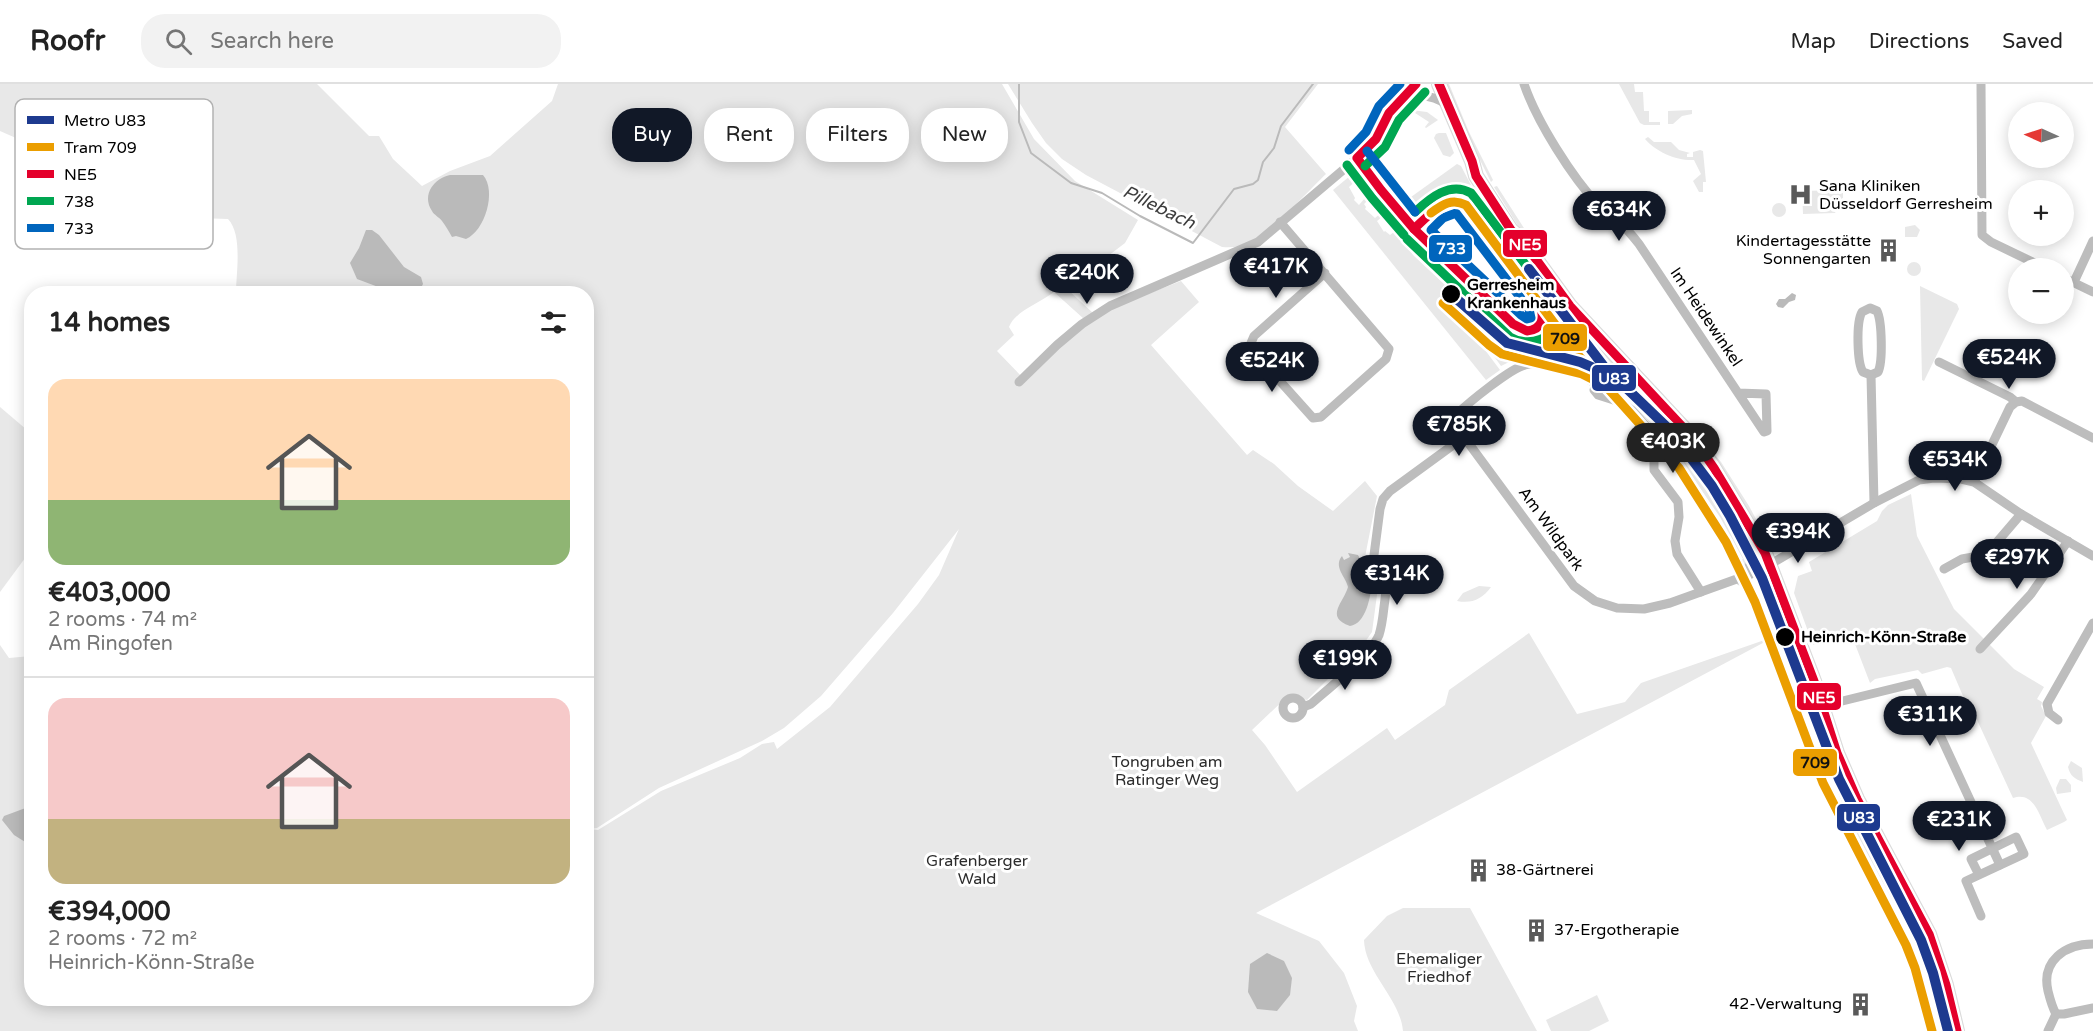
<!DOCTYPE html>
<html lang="en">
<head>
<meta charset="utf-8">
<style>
  body { margin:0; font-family:"Varela Round",sans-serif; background:#f2f2f2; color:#222; height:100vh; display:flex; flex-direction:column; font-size:22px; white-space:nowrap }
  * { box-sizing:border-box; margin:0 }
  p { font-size:20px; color:#767676 }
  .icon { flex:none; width:33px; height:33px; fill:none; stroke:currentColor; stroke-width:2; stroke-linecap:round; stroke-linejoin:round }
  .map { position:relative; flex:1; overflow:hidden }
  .sheet { position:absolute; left:24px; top:202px; width:570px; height:720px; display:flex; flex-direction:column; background:#fff; border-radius:24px; box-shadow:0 3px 15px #0003 }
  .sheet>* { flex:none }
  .banner { position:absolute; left:612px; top:24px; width:570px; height:54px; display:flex; gap:12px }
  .needle { width:39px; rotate:273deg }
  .buttons { position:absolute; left:2008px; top:18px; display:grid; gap:12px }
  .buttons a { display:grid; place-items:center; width:66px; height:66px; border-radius:50%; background:#fff; box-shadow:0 3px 15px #0003; font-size:30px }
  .price { position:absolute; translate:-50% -51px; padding:0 14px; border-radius:21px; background:#111827; color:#fff; font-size:20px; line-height:39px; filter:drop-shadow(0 2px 3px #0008) }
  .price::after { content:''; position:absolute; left:50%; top:36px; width:18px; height:14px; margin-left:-9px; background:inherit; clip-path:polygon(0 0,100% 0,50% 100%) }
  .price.active { background:#222; color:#fff }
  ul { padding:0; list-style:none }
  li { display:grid; align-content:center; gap:12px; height:318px; padding:0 24px }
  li+li { border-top:2px solid #e0e0e0 }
  li span { display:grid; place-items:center; height:186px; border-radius:18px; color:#555 }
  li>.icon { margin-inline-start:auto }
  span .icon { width:108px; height:108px; fill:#fffc; stroke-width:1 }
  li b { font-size:26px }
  h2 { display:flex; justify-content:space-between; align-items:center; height:72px; padding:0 24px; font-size:26px }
  .chip { padding:0 21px; border-radius:24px; background:#fff; box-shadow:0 3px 15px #0003; font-size:21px; line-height:54px }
  .chip.active { background:#111827; color:#fff }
  header { display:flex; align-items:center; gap:36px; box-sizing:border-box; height:84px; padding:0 30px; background:#fff; border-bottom:2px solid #e0e0e0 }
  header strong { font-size:28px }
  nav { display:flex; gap:33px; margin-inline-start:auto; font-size:21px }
  .search { width:420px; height:54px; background:#f2f2f2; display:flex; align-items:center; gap:15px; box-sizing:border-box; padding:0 21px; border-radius:24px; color:#767676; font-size:22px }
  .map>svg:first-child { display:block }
  .green { fill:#e8e8e8; fill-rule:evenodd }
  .water { fill:#bababa }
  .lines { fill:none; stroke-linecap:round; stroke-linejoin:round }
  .stream { stroke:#bababa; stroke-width:2 }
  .primary-casing { stroke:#dbdbdb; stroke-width:16 }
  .street { stroke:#bdbdbd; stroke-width:9 }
  .primary { stroke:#bdbdbd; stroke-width:14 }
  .tram { stroke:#bdbdbd; stroke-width:1.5 }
  .bus-1-casing { stroke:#fff; stroke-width:14 }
  .bus-2-casing { stroke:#fff; stroke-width:14 }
  .bus-3-casing { stroke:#fff; stroke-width:14 }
  .bus-1 { stroke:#e4002b; stroke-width:9 }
  .bus-2 { stroke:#00a651; stroke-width:9 }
  .bus-3 { stroke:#0065bd; stroke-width:9 }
  .tram-1-casing { stroke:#fff; stroke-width:14 }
  .tram-1 { stroke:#eb9e00; stroke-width:9 }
  .metro-1-casing { stroke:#fff; stroke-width:15 }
  .metro-1 { stroke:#1d3a8f; stroke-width:10 }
  .stop-dot { fill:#000; stroke:#fff; stroke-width:2 }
  .labels { text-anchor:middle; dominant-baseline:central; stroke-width:6; stroke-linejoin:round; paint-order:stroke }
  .poi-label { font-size:16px; fill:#000; stroke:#fff; text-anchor:start }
  .stop-label { font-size:16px; font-weight:bold; fill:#000; stroke:#fff; text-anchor:start }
  .street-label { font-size:16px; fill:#000; stroke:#fff }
  .park-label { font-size:16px; fill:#2c2c2c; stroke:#fff }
  .water-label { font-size:18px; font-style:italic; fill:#3d3d3d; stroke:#fff }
  .key { fill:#fff; stroke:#b2b2b2; stroke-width:1.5 }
  .key-label { font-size:16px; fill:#000 }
  .line-badge { stroke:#fff; stroke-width:2 }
  .badge-label { font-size:16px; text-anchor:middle; font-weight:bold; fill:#fff }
  .pale-badge-label { font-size:16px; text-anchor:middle; font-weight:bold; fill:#111 }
</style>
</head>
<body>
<header>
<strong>Roofr</strong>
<div class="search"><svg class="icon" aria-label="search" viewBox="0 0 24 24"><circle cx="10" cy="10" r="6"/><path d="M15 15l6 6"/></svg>Search here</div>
<nav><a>Map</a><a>Directions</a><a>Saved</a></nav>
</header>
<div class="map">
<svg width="2093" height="947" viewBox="0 0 2093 947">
  <rect width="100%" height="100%" fill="#fff"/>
  <g class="green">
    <path d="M0 0H317L369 52H379L393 75 422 102 450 87 490 72 552 17 558 0H1002L1034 55 1075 97 1138 136 1125 159 1066 204 1093 229 1084 235 1054 208C1040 219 1015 227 1009 243L1014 251 997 267 1024 295 1066 254 1109 225 1181 197 1199 218 1151 261 1247 371 1253 366 1274 380 1298 402 1333 427 1365 397 1377 412 1365 473 1379 496 1372 548 1365 558 1307 616 1288 612 1252 646 1265 661 1297 708 1387 644 1395 656 1445 621 1449 606 1529 549 1577 630 1625 618 1641 599 1776 552 1256 829 1319 857 1344 889 1357 922 1354 937 1358 947H0V561L9 574 31 572 32 915H586V210H236C236 189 243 151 228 135L198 134 0 47ZM959 445 939 491 918 520 830 623 777 665 774 658 762 660 740 674 661 707 598 746 588 745 597 744 659 704 762 657 784 644 821 612 893 529Z"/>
    <path d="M1008 0H1318L1285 43 1326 90C1307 108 1272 148 1250 159 1241 163 1231 164 1222 163L1086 91 1062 75 1046 59 1032 39Z"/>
    <polygon points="1446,0 1449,0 1469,48 1493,96 1491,98 1464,44"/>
    <polygon points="1619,0 1634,0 1635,8 1643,8 1644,27 1649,27 1649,38 1660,38 1660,41 1644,41 1640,39"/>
    <polygon points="1411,26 1427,28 1438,36 1426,44 1425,43 1429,38 1412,27 1405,36 1401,34"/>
    <polygon points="1692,26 1692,30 1682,32 1673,40 1668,40 1668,27"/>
    <polygon points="1439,49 1446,49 1454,69 1450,73 1443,71 1434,54 1436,50"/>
    <path d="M1648 53 1654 58H1671L1679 66 1690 69 1687 70V73H1693V68L1700 66 1703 67 1706 98H1703V108H1699L1693 97 1701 90 1694 76C1677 77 1656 68 1645 55Z"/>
    <polygon points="1457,80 1461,82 1472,103 1466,112 1447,111 1424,123 1427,120 1423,116 1415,124 1408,120 1402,113 1407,109 1411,113"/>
    <polygon points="1357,90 1361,92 1349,103 1355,114 1354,116 1359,121 1365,114 1367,117 1364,120 1366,123 1365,125 1375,134 1387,124 1389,127 1377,137 1384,148 1385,147 1390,151 1402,142 1402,146 1407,148 1410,158 1414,156 1417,160 1410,167 1414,172 1499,251 1497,258 1474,238 1470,243 1473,250 1500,286 1486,296 1333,106 1350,92"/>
    <polygon points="1497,102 1536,163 1576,218 1663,310 1721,378 1749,422 1770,461 1768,462 1732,400 1711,370 1586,234 1526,155 1494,103"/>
    <polygon points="1843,106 1843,114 1835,129 1803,130 1802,107"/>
    <path d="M1484 109 1686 355 1711 391 1752 468 1745 472 1750 481 1737 478 1743 475 1720 433 1682 378H1676L1660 358 1661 351 1623 310 1616 311 1602 299V292C1583 281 1540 270 1519 279L1515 275 1501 282 1474 245V242L1496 262 1511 246 1523 254 1538 255 1545 264 1554 257 1547 248 1551 232 1544 217 1545 215 1539 208 1542 206 1476 117ZM1530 261 1565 271 1564 276 1528 268Z"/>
    <circle cx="1779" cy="126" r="7"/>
    <polygon points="1465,124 1503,176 1496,183 1469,157 1464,162 1458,156 1461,154 1465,157 1475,146 1471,142 1472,139 1461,129"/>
    <polygon points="1915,141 1920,146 1917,153 1905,153 1905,143"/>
    <polygon points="1438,149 1440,151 1437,155 1483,197 1479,200 1444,166 1429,156"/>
    <polygon points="1419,165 1505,245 1502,248 1416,168"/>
    <circle cx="1914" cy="185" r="7"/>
    <polygon points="1504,178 1533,218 1525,225 1524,220 1527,216 1498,188 1498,185"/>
    <polygon points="1484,200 1484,203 1514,230 1517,227 1522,228 1514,235 1483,207 1480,202"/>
    <polygon points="1920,202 1957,220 1959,225 1924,297 1922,296"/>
    <polygon points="1536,222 1539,230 1535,238 1526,242 1518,239"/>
    <polygon points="0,323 27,346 32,354 31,466 0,508"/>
    <path d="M1911 410 1917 452 1954 525 2014 585 2044 603 2037 615 2042 618 2041 622 2046 632 2031 659 2067 736 2064 738 2047 746C2039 731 2034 707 2013 714L1972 625 1969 626 1951 584 1947 583 1922 590 1918 586 1875 595 1870 599 1850 547 1813 561 1794 509 1798 492 1812 487 1809 478 1877 437 1882 427 1888 421Z"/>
    <path d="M1479 502 1491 503C1482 515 1472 520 1457 517L1463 509Z"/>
    <polygon points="1772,512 1803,593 1795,596 1765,516"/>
    <polygon points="1804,598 1805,600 1808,599 1810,604 1832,671 1918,839 1932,874 1951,947 1942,947 1923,880 1914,856 1852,741 1832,695 1797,601"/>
    <path d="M2071 677 2082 684 2083 698C2075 695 2070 692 2068 683Z"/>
    <polygon points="2060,695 2066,695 2071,701 2071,708 2057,710 2056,704"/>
    <path d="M1403 824H1470L1537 947H1403C1400 914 1365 889 1364 856L1387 832Z"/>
    <polygon points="1597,911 1609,937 1589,947 1551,947 1546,936"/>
  </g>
  <g class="water">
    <path d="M450 91H483C497 107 485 147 466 155L456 152 452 153C449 148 446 142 442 137 439 133 434 131 432 127 421 110 435 94 450 91Z"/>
    <polygon points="366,146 372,146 379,151 404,183 421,193 423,200 418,210 397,210 385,203 381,204 357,195 350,179 359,164"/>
    <polygon points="1792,209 1796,211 1795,216 1789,218 1783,224 1778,223 1776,220 1779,215 1785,215"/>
    <path d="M1348 469 1358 471 1372 497C1371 512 1366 540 1350 542 1324 533 1344 518 1348 503 1346 493 1333 483 1342 472L1344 476 1350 473Z"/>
    <polygon points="31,722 31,761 30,761 14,751 2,736 4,732"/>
    <polygon points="1267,869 1284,877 1292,894 1290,911 1277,927 1257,925 1248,908 1250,880"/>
  </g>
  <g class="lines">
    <polyline class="stream" points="1019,0 1019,38 1031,69 1071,99 1102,109 1140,132 1193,159 1234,105 1253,100 1258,96 1263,78 1274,64 1281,42 1313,0"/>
    <defs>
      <g id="primary">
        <polyline points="1439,0 1472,77 1476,92 1511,146 1522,156 1570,222 1693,354 1714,384 1765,469 1814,597 1837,669 1857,715 1929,850 1946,901 1957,947"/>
        <polyline points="1742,494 1753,482 1756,472 1749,455"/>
      </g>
    </defs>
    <use href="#primary" class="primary-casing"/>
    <g class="street">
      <path d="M1524 0C1537 38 1572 93 1599 122 1604 127 1611 131 1617 136 1625 143 1632 151 1639 160L1764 348 1767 347 1766 310 1738 309"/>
      <polyline points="1981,0 1982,151 1991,158 2045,184"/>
      <path d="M1403 15C1419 10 1434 11 1447 21"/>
      <polyline points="1280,138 1389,265 1386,275 1321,333 1313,334 1252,266 1251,259 1254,252 1325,189"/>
      <polyline points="2064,194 2093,208"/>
      <polyline points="2074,198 2093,157"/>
      <path d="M1870 224 1877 227C1882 237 1883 278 1878 288L1871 291 1863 288C1857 279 1856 238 1862 228Z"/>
      <polyline points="1939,278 2010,313 2016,318"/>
      <polyline points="1871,291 1874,419"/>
      <polyline points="1019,298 1057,261 1082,240 1110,222 1258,158 1369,64 1376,55 1389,29 1416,0"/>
      <polyline points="1594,306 1598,311 1620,318 1632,326 1645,341 1654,363 1654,386 1678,418 1679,433 1675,457 1677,470 1701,508"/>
      <path d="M1464 353 1455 337 1457 330C1468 319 1511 284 1525 281 1543 276 1576 286 1591 297"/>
      <polyline points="1974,398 2010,323 2016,318 2022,317 2093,354"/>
      <polyline points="1944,485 1962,475 1973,473 1997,458 2021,430"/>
      <polyline points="1980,565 2031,510 2068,457"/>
      <circle cx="1293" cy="624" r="10"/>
      <polyline points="1822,622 1916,599 2000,781"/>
      <path d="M1303 623 1311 620C1329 604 1370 572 1379 551 1382 542 1383 532 1384 523 1385 514 1387 504 1386 495 1384 486 1374 481 1374 471L1380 425 1383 415 1390 407 1464 353 1574 502 1595 517 1617 524 1644 525 1670 519 1759 487 1874 419 1919 396 1934 394 1961 395 1974 398 2021 430 2093 472"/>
      <polyline points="2058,636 2049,629 2047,620 2093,539"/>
      <polyline points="1929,750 1975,729"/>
      <polyline points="1979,791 1971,775 2016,753 2024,770 1966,797 1981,832"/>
      <path d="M2056 930C2052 923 2050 915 2048 907 2041 877 2065 860 2093 860"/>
      <polyline points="2056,930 2064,930 2093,924"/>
      <polyline points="2048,947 2056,930"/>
    </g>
    <use href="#primary" class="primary"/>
    <path class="tram" d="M1424 119C1410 133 1405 150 1418 167L1505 248 1528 262 1553 271"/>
    <defs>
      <g id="bus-1">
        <polyline points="1439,0 1472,77 1476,92 1511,146 1522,156 1570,222 1693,354 1714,384 1765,469 1814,597 1837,669 1857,715 1929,850 1946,901 1957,947"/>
        <path d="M1456 117 1463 118 1540 219C1544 233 1544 245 1527 247L1513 240 1414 145C1427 133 1438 120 1456 117Z"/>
        <polyline points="1414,145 1381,106 1357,74 1376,55 1389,29 1416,0"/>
      </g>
      <g id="bus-2">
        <polyline points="1347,81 1372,114 1404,151"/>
        <polyline points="1365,82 1385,63 1399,36 1425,8"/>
        <path d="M1407 155 1510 253C1528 264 1557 256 1556 231 1556 225 1552 218 1550 213L1471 109C1450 97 1430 114 1415 128"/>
      </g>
      <g id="bus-3">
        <polyline points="1349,66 1366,48 1379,22 1400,0"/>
        <polyline points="1367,67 1415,128"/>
        <polygon points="1456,129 1529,225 1531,234 1527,235 1521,231 1431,146 1443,134"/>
      </g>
    </defs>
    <use href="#bus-1" class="bus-1-casing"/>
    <use href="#bus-2" class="bus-2-casing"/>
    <use href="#bus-3" class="bus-3-casing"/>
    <use href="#bus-1" class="bus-1"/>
    <use href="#bus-2" class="bus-2"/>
    <use href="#bus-3" class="bus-3"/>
    <defs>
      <g id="tram-1">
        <path d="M1431 129C1443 120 1452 114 1466 121L1578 271 1679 384 1726 458 1755 518 1823 699 1906 861 1915 884 1932 947"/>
        <polyline points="1443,219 1489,261 1502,270 1582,290 1606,302"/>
      </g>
    </defs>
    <use href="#tram-1" class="tram-1-casing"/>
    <use href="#tram-1" class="tram-1"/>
    <defs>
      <g id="metro-1">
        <polyline points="1529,185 1609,289"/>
        <polyline points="1451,210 1507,259 1580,278 1608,290 1621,299 1670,346 1712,402 1730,432 1762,494 1839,695 1921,856 1933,889 1948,947"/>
      </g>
    </defs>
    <use href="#metro-1" class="metro-1-casing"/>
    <use href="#metro-1" class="metro-1"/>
  </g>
  <defs>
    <symbol id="hospital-bare" viewBox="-9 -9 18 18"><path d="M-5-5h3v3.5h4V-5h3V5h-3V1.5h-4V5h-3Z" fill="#595959" stroke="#fff" stroke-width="2.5" paint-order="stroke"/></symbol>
    <symbol id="building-bare" viewBox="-9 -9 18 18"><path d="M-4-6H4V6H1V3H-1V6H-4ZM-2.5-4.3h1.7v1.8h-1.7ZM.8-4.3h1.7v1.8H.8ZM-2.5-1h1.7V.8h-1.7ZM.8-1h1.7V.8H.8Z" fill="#595959" stroke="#fff" stroke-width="2.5" paint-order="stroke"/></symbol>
  </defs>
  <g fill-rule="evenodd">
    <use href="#hospital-bare" x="1784" y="94" width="33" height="33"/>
    <use href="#building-bare" x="1872" y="150" width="33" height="33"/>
    <use href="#building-bare" x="1462" y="770" width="33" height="33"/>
    <use href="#building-bare" x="1520" y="830" width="33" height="33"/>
    <use href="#building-bare" x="1844" y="904" width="33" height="33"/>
  </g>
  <g class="stop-dot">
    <circle cx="1451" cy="210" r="10"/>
    <circle cx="1785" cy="553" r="10"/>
  </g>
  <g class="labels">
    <g class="poi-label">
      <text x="1819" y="102">Sana Kliniken<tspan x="1819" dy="18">Düsseldorf Gerresheim</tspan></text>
      <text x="1871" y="157" text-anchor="end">Kindertagesstätte<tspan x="1871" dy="18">Sonnengarten</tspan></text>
      <text x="1496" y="786">38-Gärtnerei</text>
      <text x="1554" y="846">37-Ergotherapie</text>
      <text x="1842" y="920" text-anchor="end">42-Verwaltung</text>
    </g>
    <g class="stop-label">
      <text x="1467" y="201">Gerresheim<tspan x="1467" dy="18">Krankenhaus</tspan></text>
      <text x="1801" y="553">Heinrich-Könn-Straße</text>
    </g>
    <g class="street-label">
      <text transform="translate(1706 233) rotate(56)">Im Heidewinkel</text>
      <text transform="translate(1551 445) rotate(54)">Am Wildpark</text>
    </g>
    <g class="park-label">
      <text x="1167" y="678">Tongruben am<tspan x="1167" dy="18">Ratinger Weg</tspan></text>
      <text x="977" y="777">Grafenberger<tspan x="977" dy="18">Wald</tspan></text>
      <text x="1439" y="875">Ehemaliger<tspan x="1439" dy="18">Friedhof</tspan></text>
    </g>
    <g class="water-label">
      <text transform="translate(1159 123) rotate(26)">Pillebach</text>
    </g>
  </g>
  <rect x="15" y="15" width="198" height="150" rx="9" class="key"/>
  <rect x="27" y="32" width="27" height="8" fill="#1d3a8f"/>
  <rect x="27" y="59" width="27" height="8" fill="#eb9e00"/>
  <rect x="27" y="86" width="27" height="8" fill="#e4002b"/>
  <rect x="27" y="113" width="27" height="8" fill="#00a651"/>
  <rect x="27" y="140" width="27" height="8" fill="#0065bd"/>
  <g class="key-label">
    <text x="64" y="42">Metro U83</text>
    <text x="64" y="69">Tram 709</text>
    <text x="64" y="96">NE5</text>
    <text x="64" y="123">738</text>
    <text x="64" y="150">733</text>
  </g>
  <g class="line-badge">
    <rect x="1502" y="145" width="46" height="29" rx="6" fill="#e4002b"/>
    <rect x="1428" y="150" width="45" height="29" rx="6" fill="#0065bd"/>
    <rect x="1542" y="239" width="46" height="29" rx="6" fill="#eb9e00"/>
    <rect x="1591" y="280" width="46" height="28" rx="6" fill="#1d3a8f"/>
    <rect x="1796" y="598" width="46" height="29" rx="6" fill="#e4002b"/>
    <rect x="1792" y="664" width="46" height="29" rx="6" fill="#eb9e00"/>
    <rect x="1836" y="719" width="45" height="29" rx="6" fill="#1d3a8f"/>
  </g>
  <g class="badge-label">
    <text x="1525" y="166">NE5</text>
    <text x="1451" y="170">733</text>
    <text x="1614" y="300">U83</text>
    <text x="1819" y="619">NE5</text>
    <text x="1859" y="739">U83</text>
  </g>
  <g class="pale-badge-label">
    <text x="1565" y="260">709</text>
    <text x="1815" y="684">709</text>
  </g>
</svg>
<div class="buttons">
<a><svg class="needle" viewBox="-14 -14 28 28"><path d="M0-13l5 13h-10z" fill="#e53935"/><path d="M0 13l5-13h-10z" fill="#767676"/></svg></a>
<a>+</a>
<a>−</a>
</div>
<b class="price" style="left:1619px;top:158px">€634K</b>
<b class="price" style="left:1276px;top:215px">€417K</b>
<b class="price" style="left:1087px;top:221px">€240K</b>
<b class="price" style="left:2009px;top:306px">€524K</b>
<b class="price" style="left:1272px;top:309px">€524K</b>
<b class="price" style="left:1459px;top:373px">€785K</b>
<b class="price active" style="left:1673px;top:390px">€403K</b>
<b class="price" style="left:1955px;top:408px">€534K</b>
<b class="price" style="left:1798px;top:480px">€394K</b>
<b class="price" style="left:2017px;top:506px">€297K</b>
<b class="price" style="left:1397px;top:522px">€314K</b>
<b class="price" style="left:1345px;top:607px">€199K</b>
<b class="price" style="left:1930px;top:663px">€311K</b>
<b class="price" style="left:1959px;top:768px">€231K</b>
<div class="banner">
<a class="chip active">Buy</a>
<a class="chip">Rent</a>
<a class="chip">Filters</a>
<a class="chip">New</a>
</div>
<section class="sheet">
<h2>14 homes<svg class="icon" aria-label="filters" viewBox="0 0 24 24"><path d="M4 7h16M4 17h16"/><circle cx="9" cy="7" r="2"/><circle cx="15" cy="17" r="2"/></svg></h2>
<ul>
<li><span style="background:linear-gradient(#ffd9b3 65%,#8fb573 0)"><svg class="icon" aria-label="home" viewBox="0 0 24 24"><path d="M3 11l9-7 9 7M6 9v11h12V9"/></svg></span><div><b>€403,000</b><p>2 rooms · 74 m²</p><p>Am Ringofen</p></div></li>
<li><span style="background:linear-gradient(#f6c9c9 65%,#c2b280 0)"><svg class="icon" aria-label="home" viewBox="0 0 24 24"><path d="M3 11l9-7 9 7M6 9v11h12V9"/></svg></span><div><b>€394,000</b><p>2 rooms · 72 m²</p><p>Heinrich-Könn-Straße</p></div></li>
</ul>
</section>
</div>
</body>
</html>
